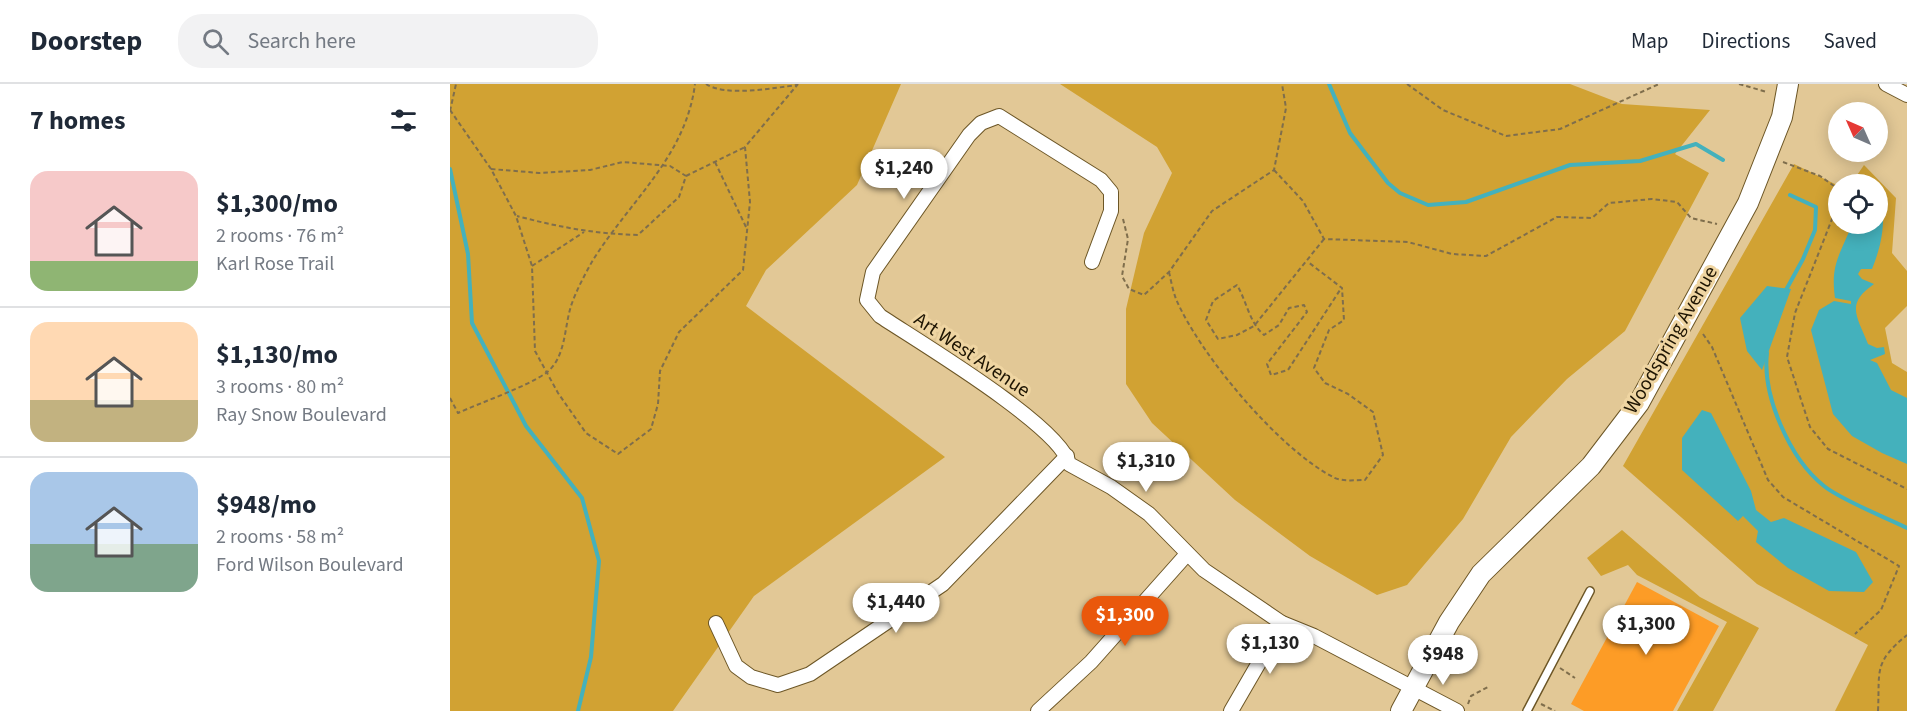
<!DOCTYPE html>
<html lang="en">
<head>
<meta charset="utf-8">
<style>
  body { margin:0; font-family:"Source Sans 3",sans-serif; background:#f2f2f3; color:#1f2937; height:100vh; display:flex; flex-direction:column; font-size:22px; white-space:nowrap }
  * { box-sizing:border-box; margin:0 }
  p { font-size:20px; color:#747a83 }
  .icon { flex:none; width:33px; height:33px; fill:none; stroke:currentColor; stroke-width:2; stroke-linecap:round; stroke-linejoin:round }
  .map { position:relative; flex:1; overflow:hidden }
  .sheet { display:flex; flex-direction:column; background:#fff; width:450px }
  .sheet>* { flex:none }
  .needle { width:39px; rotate:315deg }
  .buttons { position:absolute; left:1378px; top:18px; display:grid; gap:12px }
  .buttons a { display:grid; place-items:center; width:60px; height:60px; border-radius:50%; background:#fff; box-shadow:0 3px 15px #0003; font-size:30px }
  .price { position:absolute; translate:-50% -51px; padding:0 14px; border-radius:21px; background:#fff; color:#222; font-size:20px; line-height:39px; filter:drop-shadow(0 2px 3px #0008) }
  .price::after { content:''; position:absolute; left:50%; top:36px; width:18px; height:14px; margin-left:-9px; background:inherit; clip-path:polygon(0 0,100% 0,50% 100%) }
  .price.selected { background:#ea580c; color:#fff }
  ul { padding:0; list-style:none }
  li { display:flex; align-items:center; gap:18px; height:150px; padding:0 30px }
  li+li { border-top:2px solid #e0e1e3 }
  li span { display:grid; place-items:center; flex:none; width:168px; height:120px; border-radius:18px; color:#555 }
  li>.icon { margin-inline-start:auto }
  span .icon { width:72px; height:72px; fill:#fffc; stroke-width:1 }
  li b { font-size:26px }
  h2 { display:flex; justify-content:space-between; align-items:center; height:72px; padding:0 30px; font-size:26px }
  header { display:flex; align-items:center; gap:36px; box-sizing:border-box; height:84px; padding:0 30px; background:#fff; border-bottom:2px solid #e0e1e3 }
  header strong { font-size:28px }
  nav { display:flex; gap:33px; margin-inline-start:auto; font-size:21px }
  .search { width:420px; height:54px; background:#f2f2f3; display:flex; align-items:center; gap:15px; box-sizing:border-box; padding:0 21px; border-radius:24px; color:#747a83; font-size:22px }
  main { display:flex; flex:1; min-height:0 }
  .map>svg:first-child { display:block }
  .green { fill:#d1a233 }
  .water { fill:#44b1bc }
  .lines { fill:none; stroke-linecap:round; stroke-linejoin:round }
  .stream { stroke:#44b1bc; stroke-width:4 }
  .building { fill:#fd9c26 }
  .lane-casing { stroke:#6c5626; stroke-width:10 }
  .street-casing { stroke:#6c5626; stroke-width:16 }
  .secondary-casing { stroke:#6c5626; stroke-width:22 }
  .path { stroke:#7f6e4c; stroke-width:2; stroke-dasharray:4.5 3; stroke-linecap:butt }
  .lane { stroke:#fff; stroke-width:7 }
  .street { stroke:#fff; stroke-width:14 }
  .secondary { stroke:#fff; stroke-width:20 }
  .labels { text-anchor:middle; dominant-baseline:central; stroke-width:6; stroke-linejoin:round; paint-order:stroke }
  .street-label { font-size:20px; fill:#1e1503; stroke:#efd5a2 }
</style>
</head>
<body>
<header>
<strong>Doorstep</strong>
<div class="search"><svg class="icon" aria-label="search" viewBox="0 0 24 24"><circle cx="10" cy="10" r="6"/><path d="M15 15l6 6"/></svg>Search here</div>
<nav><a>Map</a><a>Directions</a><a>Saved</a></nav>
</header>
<main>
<section class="sheet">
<h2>7 homes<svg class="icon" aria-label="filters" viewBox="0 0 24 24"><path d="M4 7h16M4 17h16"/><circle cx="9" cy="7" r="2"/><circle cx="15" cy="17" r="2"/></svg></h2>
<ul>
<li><span style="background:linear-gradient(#f6c9c9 75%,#8fb573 0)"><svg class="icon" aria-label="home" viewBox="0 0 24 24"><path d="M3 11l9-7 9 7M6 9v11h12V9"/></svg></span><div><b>$1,300/mo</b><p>2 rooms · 76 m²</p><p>Karl Rose Trail</p></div></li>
<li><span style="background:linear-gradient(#ffd9b3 65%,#c2b280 0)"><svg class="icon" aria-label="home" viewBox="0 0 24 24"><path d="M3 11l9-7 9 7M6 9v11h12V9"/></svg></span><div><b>$1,130/mo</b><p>3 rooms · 80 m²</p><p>Ray Snow Boulevard</p></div></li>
<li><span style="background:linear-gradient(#a9c7e8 60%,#7fa58c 0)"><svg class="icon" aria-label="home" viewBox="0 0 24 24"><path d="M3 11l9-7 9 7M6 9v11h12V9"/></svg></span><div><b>$948/mo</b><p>2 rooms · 58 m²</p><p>Ford Wilson Boulevard</p></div></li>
</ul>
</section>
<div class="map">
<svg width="1457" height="627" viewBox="0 0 1457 627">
  <rect width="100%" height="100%" fill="#e2c896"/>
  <g class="green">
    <polygon points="0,0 451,0 407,101 316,186 296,222 495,373 304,512 223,627 0,627"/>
    <polygon points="610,0 1120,0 1172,20 1260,26 1225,70 1259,89 1175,247 1117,295 1061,353 1013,435 957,501 927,511 860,472 785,416 702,339 676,300 676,225 694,149 722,89 707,63"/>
    <polygon points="1344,80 1389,102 1389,140 1428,140 1428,100 1401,100 1414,81 1446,114 1442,169 1457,187 1457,222 1435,244 1442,279 1457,288 1457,627 1385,627 1418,561 1307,500 1173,382"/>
    <polygon points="1172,446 1250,513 1309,544 1263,627 1227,627 1277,538 1187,491 1178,481 1151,492 1137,474"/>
  </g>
  <g class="water">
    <path d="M1428 125 1433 126C1434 148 1430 165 1422 185H1411L1408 190 1412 195 1424 200C1395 220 1407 232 1418 260L1427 264 1434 263 1435 270 1420 276 1427 279 1441 306 1457 314V380L1432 369 1402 352 1383 330 1361 246 1369 226 1384 217 1401 220V217L1385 214C1380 179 1391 170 1402 140H1428Z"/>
    <polygon points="1317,202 1341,205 1312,286 1297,267 1290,234"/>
    <polygon points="1252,326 1261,329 1301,407 1306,426 1321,438 1334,434 1406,468 1423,498 1414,508 1379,507 1338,484 1306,458 1308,447 1293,432 1288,437 1232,386 1232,354"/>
  </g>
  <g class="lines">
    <g class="stream">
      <polyline points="879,0 900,49 938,99 950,109 978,121 1016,118 1120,81 1190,77 1246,60 1273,76"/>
      <polyline points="0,85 18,170 22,239 76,342 132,414 149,477 141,573 128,627"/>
      <polyline points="1336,206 1353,175 1365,146 1366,123 1340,111"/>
      <path d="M1317 269C1312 312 1340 375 1374 402 1391 416 1435 433 1457 444"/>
    </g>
  </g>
  <polygon class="building" points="1187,498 1269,542 1223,627 1134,627 1121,620"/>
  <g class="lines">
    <defs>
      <polyline id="lane" points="1077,627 1140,507"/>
      <g id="street">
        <polyline points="1436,0 1457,11"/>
        <path d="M642 178 661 127V108L651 96 549 32 531 39 519 51 423 188 417 216 430 232C466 256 612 343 619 380L661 403 699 430 754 486 832 539 864 552 1007 627"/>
        <polyline points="266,539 286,582 301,593 328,601 360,590 493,500 617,372"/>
        <polyline points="588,627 641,578 737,470"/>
        <polyline points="781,627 832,539"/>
      </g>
      <polyline id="secondary" points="951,627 999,538 1031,490 1141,382 1189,319 1298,119 1332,33 1338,0"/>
    </defs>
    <use href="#lane" class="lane-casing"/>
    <use href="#street" class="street-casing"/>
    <use href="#secondary" class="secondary-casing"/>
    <g class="path">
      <path d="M256 0C275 13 324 4 347 1"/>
      <polyline points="957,0 993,26 1056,52 1110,45 1209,0"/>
      <polyline points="1289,0 1317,8"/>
      <polyline points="0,26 41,85 66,132 82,182 85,267 108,309 136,349 168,370 201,345 208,320 210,287 229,248 293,186 300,118 295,63 348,0"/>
      <polyline points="0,27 6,0"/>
      <polyline points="265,78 296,143"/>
      <polyline points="1333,78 1370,92 1384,102 1388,120 1345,229 1337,273 1360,343 1378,365 1457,405"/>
      <path d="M41 85 89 89 140 86 173 78 220 82 236 92 229 113 188 151C146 150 108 143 67 132"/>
      <polyline points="824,86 853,117 874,155 958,158 1002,170 1036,172 1107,133 1142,134 1159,119 1202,115 1227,118 1241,134 1267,140"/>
      <polyline points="236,92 295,63"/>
      <polyline points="673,135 678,155 672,192 679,205 694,211 719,188 762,127 824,86 836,24 832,0"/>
      <path d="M874 155 804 242 787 251 768 255 756 236 763 217 787 201C797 218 799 238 814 251L829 241 839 224 854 221 857 228 817 280 821 291 838 286 890 206"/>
      <polyline points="82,182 134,148"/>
      <path d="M719 188C721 197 723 207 726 215 750 271 829 365 883 393 891 398 906 396 915 396L933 371 923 328 898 310 875 299 864 284 879 246 894 236 892 204 858 178"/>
      <polyline points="1253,250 1262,263 1318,396 1333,413 1449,482 1431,526 1405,550"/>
      <path d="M0 314 8 329C32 318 76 303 96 289 116 274 114 244 121 222 126 207 135 190 143 176 180 117 236 72 245 0"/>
      <polyline points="1110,584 1125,594"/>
      <polyline points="1018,620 1021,612 1038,603"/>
      <polyline points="1091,620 1105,627"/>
      <path d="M1428 627C1430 586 1423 579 1457 551"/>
    </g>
    <use href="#lane" class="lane"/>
    <use href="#street" class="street"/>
    <use href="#secondary" class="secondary"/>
  </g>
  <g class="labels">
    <g class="street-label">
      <text transform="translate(1221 256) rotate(-60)">Woodspring Avenue</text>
      <text transform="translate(522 271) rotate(34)">Art West Avenue</text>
    </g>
  </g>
</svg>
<div class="buttons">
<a><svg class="needle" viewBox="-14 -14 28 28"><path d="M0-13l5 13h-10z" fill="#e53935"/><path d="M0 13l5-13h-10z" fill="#747a83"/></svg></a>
<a><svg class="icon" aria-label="locate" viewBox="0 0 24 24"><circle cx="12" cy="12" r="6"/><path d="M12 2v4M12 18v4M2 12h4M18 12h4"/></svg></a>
</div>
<b class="price" style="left:454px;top:116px">$1,240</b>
<b class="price" style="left:696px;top:409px">$1,310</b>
<b class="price" style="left:446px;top:550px">$1,440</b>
<b class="price selected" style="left:675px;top:563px">$1,300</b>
<b class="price" style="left:1196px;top:572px">$1,300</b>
<b class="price" style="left:820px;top:591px">$1,130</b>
<b class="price" style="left:993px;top:602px">$948</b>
</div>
</main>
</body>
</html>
